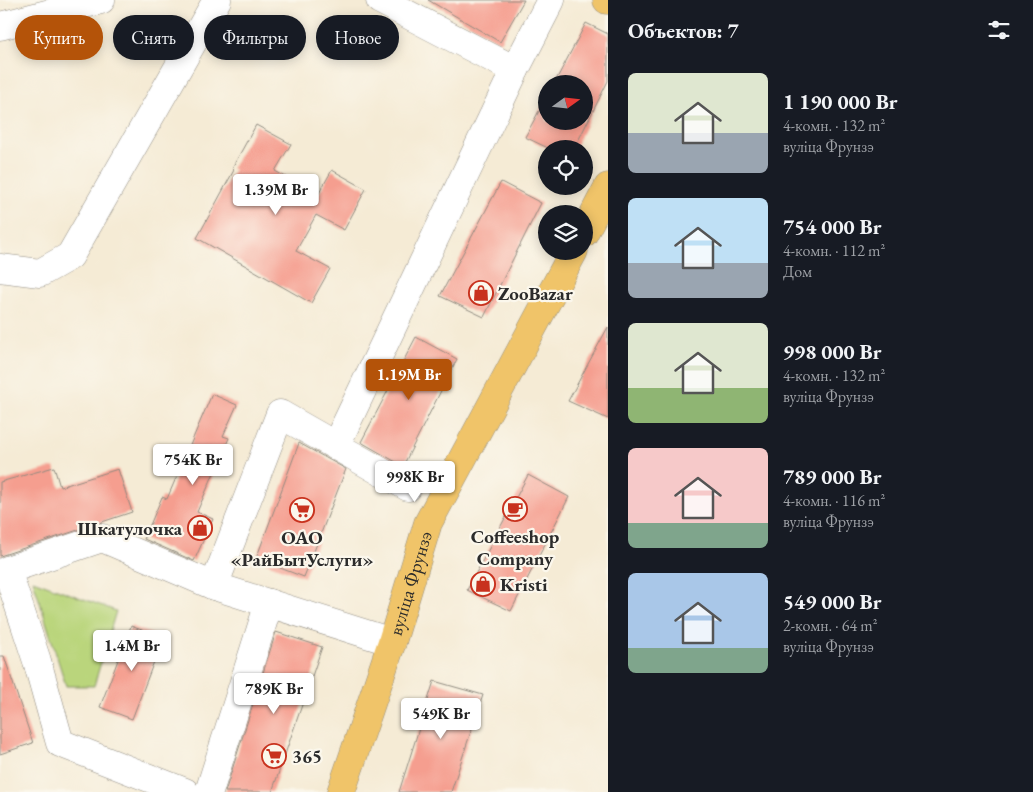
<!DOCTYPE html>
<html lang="ru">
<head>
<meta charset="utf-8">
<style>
  body { margin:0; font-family:"EB Garamond",serif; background:#242831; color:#f1f3f6; height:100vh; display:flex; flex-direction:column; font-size:19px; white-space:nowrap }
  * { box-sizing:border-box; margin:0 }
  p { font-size:16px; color:#9ea1a6 }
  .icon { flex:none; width:28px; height:28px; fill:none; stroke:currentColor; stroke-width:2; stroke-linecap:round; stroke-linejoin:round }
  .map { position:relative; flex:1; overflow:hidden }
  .drawer { display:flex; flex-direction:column; background:#171b24; width:425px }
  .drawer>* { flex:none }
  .hud { position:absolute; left:15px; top:15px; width:475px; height:45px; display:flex; gap:10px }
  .needle { width:32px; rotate:75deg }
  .controls { position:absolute; left:538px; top:75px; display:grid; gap:10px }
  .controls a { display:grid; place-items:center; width:55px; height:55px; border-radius:50%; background:#171b24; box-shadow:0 2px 12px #0003; font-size:25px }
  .price { position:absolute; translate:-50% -42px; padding:0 11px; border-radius:5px; background:#fff; color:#222; font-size:16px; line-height:32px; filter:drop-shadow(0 1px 2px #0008) }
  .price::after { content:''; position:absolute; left:50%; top:30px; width:15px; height:11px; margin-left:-8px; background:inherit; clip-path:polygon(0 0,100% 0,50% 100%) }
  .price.current { background:#b45309; color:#fff }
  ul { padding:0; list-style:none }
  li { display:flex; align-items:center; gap:15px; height:125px; padding:0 20px }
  li span { display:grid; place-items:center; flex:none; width:140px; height:100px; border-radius:8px; color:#555 }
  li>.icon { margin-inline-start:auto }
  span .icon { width:60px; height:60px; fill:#fffc; stroke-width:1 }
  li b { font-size:21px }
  h2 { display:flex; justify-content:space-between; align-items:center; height:60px; padding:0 20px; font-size:21px }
  .pill { padding:0 18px; border-radius:22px; background:#171b24; box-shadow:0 2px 12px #0003; font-size:18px; line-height:45px }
  .pill.current { background:#b45309; color:#fff }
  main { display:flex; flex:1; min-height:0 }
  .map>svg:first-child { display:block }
  .green { fill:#bad57b; stroke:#728053 }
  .building { fill:#f59e8f }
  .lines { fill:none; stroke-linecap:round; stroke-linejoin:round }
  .minor-casing { stroke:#908b80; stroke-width:29 }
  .major-casing { stroke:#908b80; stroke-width:29 }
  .minor { stroke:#fff; stroke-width:28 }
  .major { stroke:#f0c469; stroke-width:28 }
  .labels { text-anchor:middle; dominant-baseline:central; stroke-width:4.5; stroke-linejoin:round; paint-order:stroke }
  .poi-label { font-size:19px; font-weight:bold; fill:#2b2b2b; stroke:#fbf7ec; text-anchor:start }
  .street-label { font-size:19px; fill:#2b2b2b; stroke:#fbf7ec }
</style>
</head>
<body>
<main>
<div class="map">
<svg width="608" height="792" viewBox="0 0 608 792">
  <rect width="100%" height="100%" fill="#fbf7ec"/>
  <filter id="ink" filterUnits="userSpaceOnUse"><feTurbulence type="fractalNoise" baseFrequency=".02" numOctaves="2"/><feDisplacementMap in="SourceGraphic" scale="10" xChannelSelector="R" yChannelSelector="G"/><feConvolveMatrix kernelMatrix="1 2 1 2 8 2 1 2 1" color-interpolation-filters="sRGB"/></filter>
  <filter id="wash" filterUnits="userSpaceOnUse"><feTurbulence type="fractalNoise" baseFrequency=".0096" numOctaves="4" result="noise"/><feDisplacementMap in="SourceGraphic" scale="20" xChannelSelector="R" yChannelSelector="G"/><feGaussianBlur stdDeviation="1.12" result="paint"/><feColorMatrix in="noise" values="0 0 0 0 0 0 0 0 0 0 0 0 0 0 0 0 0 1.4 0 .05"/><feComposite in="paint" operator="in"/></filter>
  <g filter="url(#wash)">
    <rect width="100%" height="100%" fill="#f5ebd5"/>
    <polygon class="green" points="33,580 116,611 94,686 66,686"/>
    <g id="blocks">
      <g class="building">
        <polygon points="428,0 524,0 500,42"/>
        <polygon points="586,23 608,34 608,81 574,149 550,149 525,137 546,98 546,121 584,121 584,84 554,84"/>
        <polygon points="256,125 291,144 275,171 318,195 332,170 366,189 344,230 316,215 296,251 330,269 311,303 197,238 234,170 232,168"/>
        <polygon points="501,182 541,203 484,317 440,296"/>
        <polygon points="608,327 608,419 568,401"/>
        <polygon points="416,337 457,359 403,466 361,442"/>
        <polygon points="212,394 237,405 223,436 229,438 197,512 213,519 194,561 144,539 162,497 167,499"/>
        <polygon points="299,443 346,469 304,577 256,559"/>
        <polygon points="54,467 60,487 118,469 132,512 0,556 0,482"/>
        <polygon points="528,475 569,497 511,611 467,590"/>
        <polygon points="131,626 163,638 132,719 100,707"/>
        <polygon points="276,632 322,647 272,792 225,792"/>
        <polygon points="0,656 4,656 33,743 0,754"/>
        <polygon points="434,681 483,695 451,792 399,792"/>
      </g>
    </g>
  </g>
  <g filter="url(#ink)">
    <use href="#blocks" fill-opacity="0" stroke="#908b80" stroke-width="1"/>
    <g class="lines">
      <defs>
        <g id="minor">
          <polyline points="380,0 515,70"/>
          <polyline points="0,26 101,0"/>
          <polyline points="0,268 40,273 70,256 217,0"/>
          <polyline points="336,445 515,70 551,0"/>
          <polyline points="214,586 280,414 408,487"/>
          <polyline points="185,792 60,743 37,661 7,570 102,538 214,586 392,642"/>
          <polyline points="209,792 269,603"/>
        </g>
        <g id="major">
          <polyline points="607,0 608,0"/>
          <polyline points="584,233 608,187"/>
          <path id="s1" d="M341 792 392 642 428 523 574 251"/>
        </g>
      </defs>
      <use href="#minor" class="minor-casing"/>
      <use href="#major" class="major-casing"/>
      <use href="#minor" class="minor"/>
      <use href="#major" class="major"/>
    </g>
  </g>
  <defs>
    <symbol id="shop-ring" viewBox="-11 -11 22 22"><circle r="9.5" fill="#fbf7ec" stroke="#c8321e" stroke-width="1.5"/><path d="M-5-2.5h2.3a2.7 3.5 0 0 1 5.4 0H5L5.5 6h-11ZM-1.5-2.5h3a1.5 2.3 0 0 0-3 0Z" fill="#c8321e"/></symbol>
    <symbol id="cafe-ring" viewBox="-11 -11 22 22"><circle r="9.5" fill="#fbf7ec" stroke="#c8321e" stroke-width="1.5"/><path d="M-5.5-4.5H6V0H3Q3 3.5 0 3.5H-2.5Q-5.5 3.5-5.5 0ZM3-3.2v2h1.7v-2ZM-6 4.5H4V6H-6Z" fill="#c8321e"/></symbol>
    <symbol id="supermarket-ring" viewBox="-11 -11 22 22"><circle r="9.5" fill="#fbf7ec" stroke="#c8321e" stroke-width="1.5"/><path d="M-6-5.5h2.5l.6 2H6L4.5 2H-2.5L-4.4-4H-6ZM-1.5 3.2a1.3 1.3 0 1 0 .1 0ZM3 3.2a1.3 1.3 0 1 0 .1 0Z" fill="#c8321e"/></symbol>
  </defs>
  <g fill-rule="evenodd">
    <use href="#shop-ring" x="467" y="279" width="28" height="28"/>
    <use href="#cafe-ring" x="501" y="495" width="28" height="28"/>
    <use href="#supermarket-ring" x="288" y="496" width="28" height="28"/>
    <use href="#shop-ring" x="186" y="514" width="28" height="28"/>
    <use href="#shop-ring" x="469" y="570" width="28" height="28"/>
    <use href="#supermarket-ring" x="260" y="742" width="28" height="28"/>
  </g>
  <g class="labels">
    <g class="poi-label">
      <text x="498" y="293">ZooBazar</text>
      <text x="182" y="528" text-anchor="end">Шкатулочка</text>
      <text x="515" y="536" text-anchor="middle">Coffeeshop<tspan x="515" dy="22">Company</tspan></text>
      <text x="302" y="537" text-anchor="middle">ОАО<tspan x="302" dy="22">«РайБытУслуги»</tspan></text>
      <text x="500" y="584">Kristi</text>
      <text x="292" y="756">365</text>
    </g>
    <g class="street-label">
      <text stroke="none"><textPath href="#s1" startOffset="220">вуліца Фрунзэ</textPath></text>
    </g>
  </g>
</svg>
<div class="controls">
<a><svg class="needle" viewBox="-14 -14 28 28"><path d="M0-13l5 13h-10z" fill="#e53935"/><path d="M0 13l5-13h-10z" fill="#9ea1a6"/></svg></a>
<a><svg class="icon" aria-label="locate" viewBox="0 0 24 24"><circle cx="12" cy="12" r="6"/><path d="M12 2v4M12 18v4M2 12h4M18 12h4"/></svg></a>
<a><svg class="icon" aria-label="layers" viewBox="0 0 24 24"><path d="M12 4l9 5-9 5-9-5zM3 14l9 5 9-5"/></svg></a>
</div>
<b class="price" style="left:276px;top:216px">1.39M Br</b>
<b class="price current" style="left:409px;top:401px">1.19M Br</b>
<b class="price" style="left:193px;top:486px">754K Br</b>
<b class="price" style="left:415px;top:503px">998K Br</b>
<b class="price" style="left:132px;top:672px">1.4M Br</b>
<b class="price" style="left:274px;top:715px">789K Br</b>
<b class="price" style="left:441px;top:740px">549K Br</b>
<div class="hud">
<a class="pill current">Купить</a>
<a class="pill">Снять</a>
<a class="pill">Фильтры</a>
<a class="pill">Новое</a>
</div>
</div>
<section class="drawer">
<h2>Объектов: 7<svg class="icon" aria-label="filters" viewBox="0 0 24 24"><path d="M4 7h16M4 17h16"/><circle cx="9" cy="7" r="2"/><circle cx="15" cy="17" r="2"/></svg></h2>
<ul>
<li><span style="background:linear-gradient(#dfe7d0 60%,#9aa5b1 0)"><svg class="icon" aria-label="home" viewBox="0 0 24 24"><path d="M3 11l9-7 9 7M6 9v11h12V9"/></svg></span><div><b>1 190 000 Br</b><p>4-комн. · 132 m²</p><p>вуліца Фрунзэ</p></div></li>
<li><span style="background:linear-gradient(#bfe0f5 65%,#9aa5b1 0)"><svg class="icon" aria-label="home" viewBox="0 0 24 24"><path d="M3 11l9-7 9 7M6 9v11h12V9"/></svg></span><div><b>754 000 Br</b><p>4-комн. · 112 m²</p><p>Дом</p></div></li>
<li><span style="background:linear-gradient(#dfe7d0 65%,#8fb573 0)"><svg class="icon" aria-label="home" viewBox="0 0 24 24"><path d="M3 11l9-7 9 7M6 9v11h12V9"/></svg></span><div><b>998 000 Br</b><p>4-комн. · 132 m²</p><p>вуліца Фрунзэ</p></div></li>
<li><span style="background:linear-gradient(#f6c9c9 75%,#7fa58c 0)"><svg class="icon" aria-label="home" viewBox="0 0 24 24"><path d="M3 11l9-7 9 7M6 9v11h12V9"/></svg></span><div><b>789 000 Br</b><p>4-комн. · 116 m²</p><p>вуліца Фрунзэ</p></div></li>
<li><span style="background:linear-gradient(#a9c7e8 75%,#7fa58c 0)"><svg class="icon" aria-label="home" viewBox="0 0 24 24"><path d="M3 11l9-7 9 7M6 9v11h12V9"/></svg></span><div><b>549 000 Br</b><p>2-комн. · 64 m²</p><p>вуліца Фрунзэ</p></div></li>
</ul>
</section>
</main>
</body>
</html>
